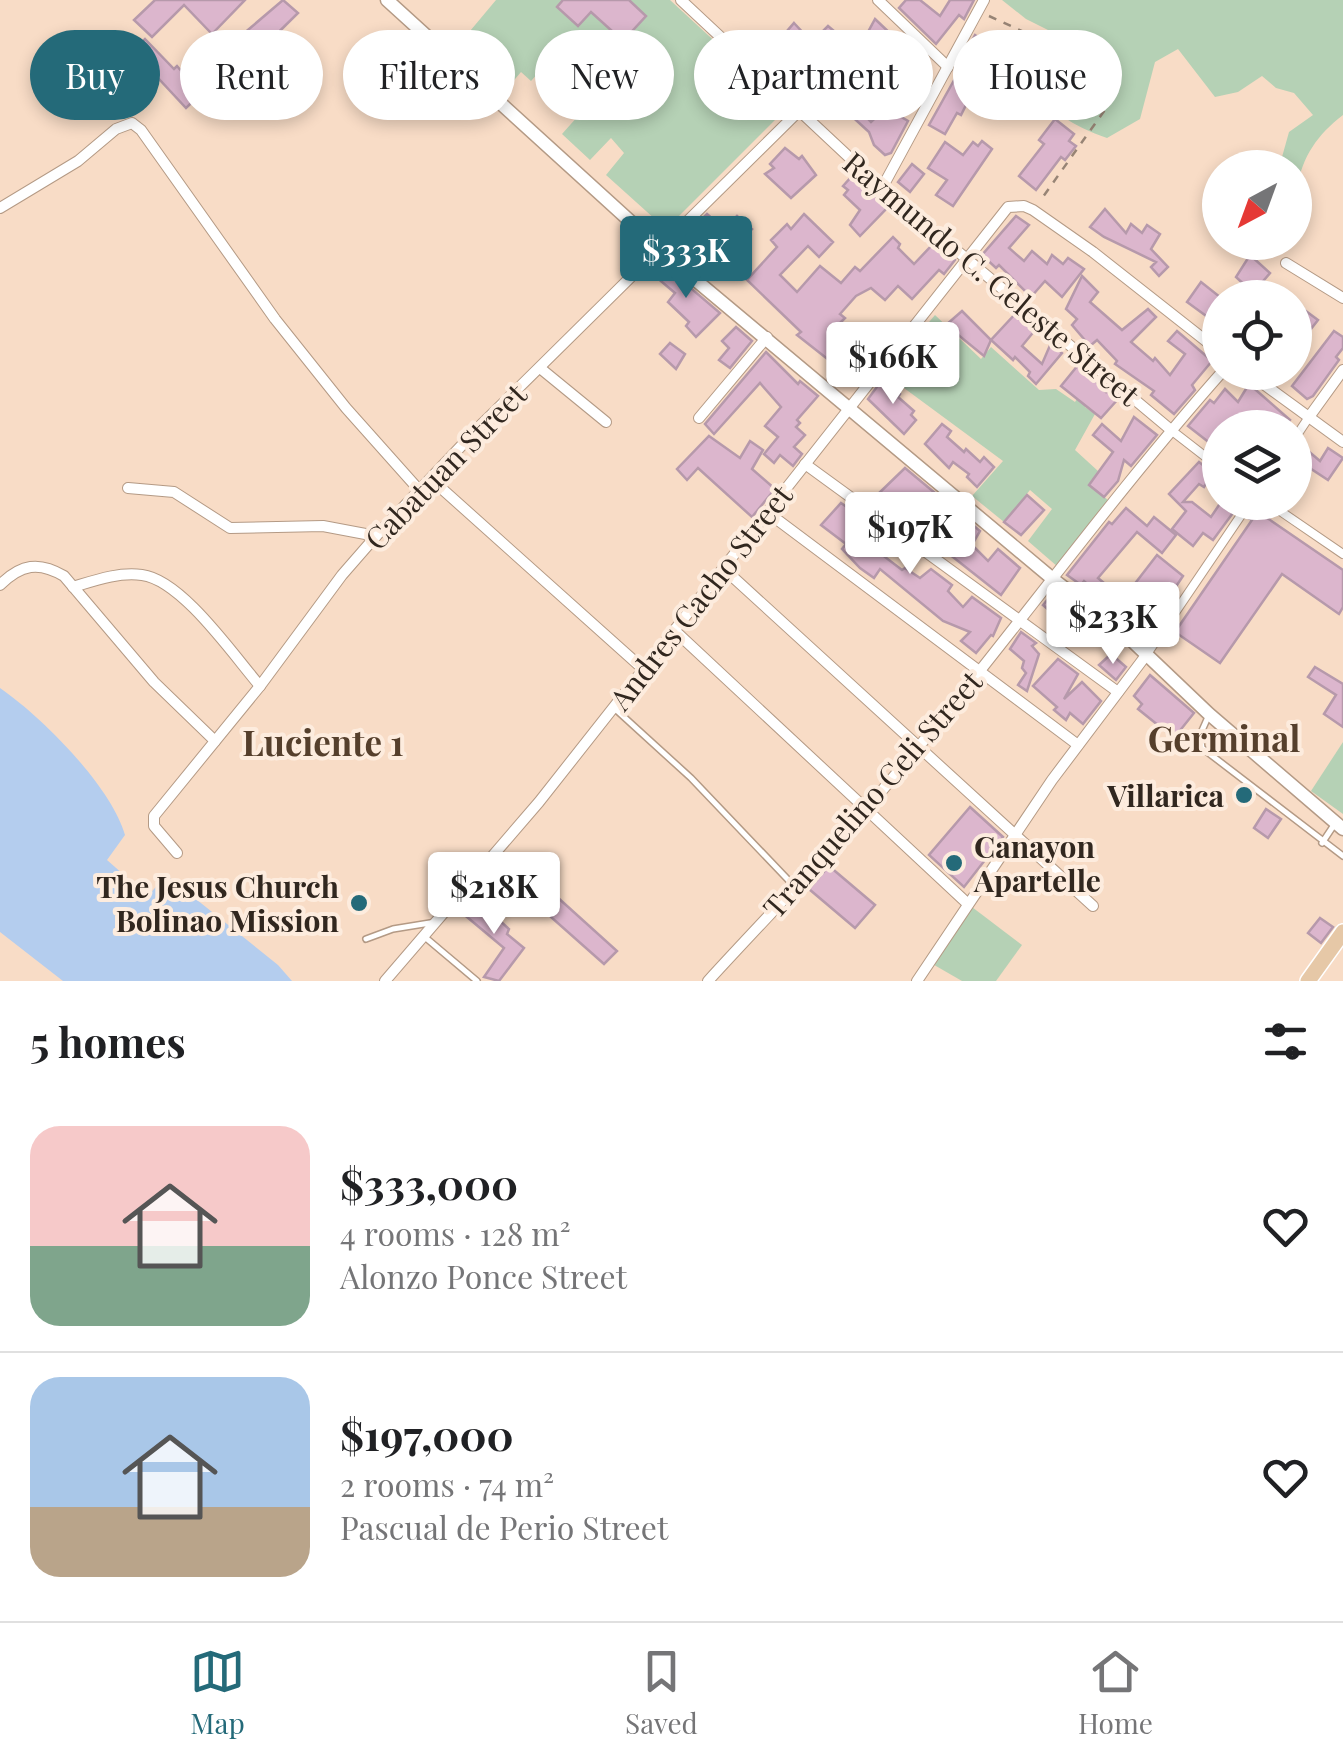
<!DOCTYPE html>
<html lang="en">
<head>
<meta charset="utf-8">
<style>
  body { margin:0; font-family:"Playfair Display",serif; background:#f2f2f2; color:#202124; height:100vh; display:flex; flex-direction:column; font-size:38px; white-space:nowrap }
  * { box-sizing:border-box; margin:0 }
  p { font-size:32px; color:#757577 }
  .icon { flex:none; width:55px; height:55px; fill:none; stroke:currentColor; stroke-width:2; stroke-linecap:round; stroke-linejoin:round }
  .map { position:relative; height:981px; overflow:hidden }
  .drawer { display:flex; flex-direction:column; background:#fff; flex:1 }
  .drawer>* { flex:none }
  .hud { position:absolute; left:30px; top:30px; width:1285px; height:90px; display:flex; gap:20px }
  .needle { width:65px; rotate:221deg }
  .controls { position:absolute; left:1202px; top:150px; display:grid; gap:20px }
  .controls a { display:grid; place-items:center; width:110px; height:110px; border-radius:50%; background:#fff; box-shadow:0 5px 15px #0003; font-size:50px }
  .price { position:absolute; translate:-50% -85px; padding:0 22px; border-radius:10px; background:#fff; color:#222; font-size:32px; line-height:65px; filter:drop-shadow(0 2px 5px #0008) }
  .price::after { content:''; position:absolute; left:50%; top:60px; width:30px; height:22px; margin-left:-15px; background:inherit; clip-path:polygon(0 0,100% 0,50% 100%) }
  .price.on { background:#246a79; color:#fff }
  ul { padding:0; list-style:none }
  li { display:flex; align-items:center; gap:30px; height:250px; padding:0 30px }
  li+li { border-top:2px solid #e0e0e0 }
  li span { display:grid; place-items:center; flex:none; width:280px; height:200px; border-radius:30px; color:#555 }
  li>.icon { margin-inline-start:auto }
  span .icon { width:120px; height:120px; fill:#fffc; stroke-width:1 }
  li b { font-size:42px }
  h2 { display:flex; justify-content:space-between; align-items:center; height:120px; padding:0 30px; font-size:42px }
  .chip { padding:0 35px; border-radius:45px; background:#fff; box-shadow:0 5px 15px #0003; font-size:35px; line-height:90px }
  .chip.on { background:#246a79; color:#fff }
  .tab-bar { display:flex; justify-content:space-around; align-items:center; height:140px; border-top:2px solid #e0e0e0; background:#fff; font-size:28px; color:#757577 }
  .tab-bar a { display:grid; justify-items:center; gap:5px }
  .tab-bar .on { color:#246a79 }
  .map>svg:first-child { display:block }
  .green { fill:#b5d1b5 }
  .water { fill:#b4cdee }
  .building { fill:#dcb6cd; stroke:#b699ab; stroke-width:2.5 }
  .lines { fill:none; stroke-linecap:round; stroke-linejoin:round }
  .service-casing { stroke:#b49a85; stroke-width:8 }
  .pedestrian-casing { stroke:#b49a85; stroke-width:10 }
  .minor-casing { stroke:#b49a85; stroke-width:12 }
  .tertiary-casing { stroke:#b49a85; stroke-width:15 }
  .primary-casing { stroke:#fff; stroke-width:18 }
  .path { stroke:#978475; stroke-width:2.5; stroke-dasharray:8 8; stroke-linecap:butt }
  .service { stroke:#fff; stroke-width:5 }
  .pedestrian { stroke:#fff; stroke-width:8 }
  .minor { stroke:#fff; stroke-width:10 }
  .tertiary { stroke:#fff; stroke-width:12 }
  .primary { stroke:#e6c8a7; stroke-width:15 }
  .poi-dot { fill:#246a79; stroke:#fdecde; stroke-width:4 }
  .labels { text-anchor:middle; dominant-baseline:central; stroke-width:8; stroke-linejoin:round; paint-order:stroke }
  .street-label { font-size:30px; fill:#31271f; stroke:#fdecde }
  .poi-label { font-size:30px; font-weight:bold; fill:#31271f; stroke:#fdecde; text-anchor:end }
  .quarter-label { font-size:35px; font-weight:bold; fill:#553f2c; stroke:#fdecde }
</style>
</head>
<body>
<div class="map">
<svg width="1343" height="981" viewBox="0 0 1343 981">
  <rect width="100%" height="100%" fill="#f8dcc6"/>
  <g class="green">
    <polygon points="496,0 670,0 787,108 666,229 606,175 624,153 611,138 590,160 562,134 595,97 579,78 596,52 579,38 561,64 552,58 531,81 521,72 510,85 460,43"/>
    <path d="M1002 0H1343V115C1317 135 1303 156 1297 187L1295 168 1287 167 1282 157 1289 132 1313 115 1294 93 1276 88 1262 76 1238 92 1215 97 1178 49 1155 62 1140 119 1107 138C1074 126 1047 113 1038 78L1054 62 1062 37 1026 19Z"/>
    <polygon points="935,315 981,359 991,347 1039,390 1056,389 1075,402 1083,390 1092,399 1085,407 1095,414 1075,450 1098,471 1089,485 1108,500 1058,567 1028,541 1052,509 1030,490 1004,522 972,496 1003,461 885,374 899,356 917,368 935,343 924,328"/>
    <polygon points="1343,742 1343,814 1311,791"/>
    <polygon points="968,904 1022,945 996,981 962,981 929,962"/>
  </g>
  <path class="water" d="M0 688C42 717 111 786 125 835L107 860 148 896 166 875 278 965 292 981H63L0 932Z"/>
  <g class="building">
    <polygon points="155,0 245,0 212,34 184,5 152,37 134,20"/>
    <polygon points="283,0 298,13 227,83 213,67 232,51 229,48 242,35"/>
    <polygon points="563,0 629,0 646,16 623,41 591,12 578,26 557,7"/>
    <polygon points="906,0 920,0 940,16 950,0 974,0 964,19 959,15 936,44 899,8"/>
    <polygon points="875,19 912,54 905,62 928,76 930,81 922,96 916,99 907,97 896,88 900,82 882,65 870,86 891,102 886,108 908,121 891,153 885,155 874,145 869,132 845,110 851,101 871,122 884,110 816,38 828,26 847,42 845,44 863,63 881,44 868,32"/>
    <polygon points="794,23 806,36 791,52 805,55 821,71 818,85 803,88 786,66 790,61 775,45"/>
    <polygon points="975,35 992,47 1001,38 1018,50 1002,82 984,69 961,115 957,113 945,134 929,125 967,57 964,55"/>
    <polygon points="145,39 174,69 177,66 201,94 186,108 133,51"/>
    <polygon points="1055,119 1074,134 1069,141 1076,146 1065,160 1061,157 1036,190 1019,176 1044,144 1039,140"/>
    <polygon points="982,141 992,149 953,206 936,195 947,180 928,168 945,142 963,155 973,142 978,146"/>
    <polygon points="785,148 799,159 802,156 816,175 791,198 765,174 774,168 770,164"/>
    <polygon points="912,164 924,174 910,192 898,182"/>
    <polygon points="852,176 888,207 860,236 850,225 860,210 844,195 848,190 843,186"/>
    <polygon points="1105,209 1126,233 1131,224 1142,233 1147,225 1160,234 1151,249 1168,267 1159,276 1151,267 1156,262 1104,237 1090,227"/>
    <polygon points="707,214 724,229 737,216 752,229 718,266 702,252 709,242 694,227"/>
    <polygon points="804,214 833,242 819,257 808,246 780,275 797,292 820,266 841,283 855,267 860,271 893,237 900,244 898,248 914,264 934,243 955,260 944,274 939,270 912,299 898,286 885,300 871,288 856,296 840,314 845,318 836,327 876,359 858,383 797,335 801,332 747,280 777,247 771,240 787,224 791,229"/>
    <polygon points="1016,216 1029,225 1009,248 1024,261 1032,251 1047,264 1052,255 1063,264 1068,258 1084,269 1062,297 1045,281 1031,297 999,265 996,268 982,255"/>
    <polygon points="1250,255 1270,273 1253,293 1236,277"/>
    <polygon points="659,261 720,313 696,337 686,326 689,322 668,302 675,293 649,271"/>
    <polygon points="1082,276 1098,292 1090,302 1122,330 1148,309 1156,317 1131,342 1153,361 1155,358 1170,375 1185,354 1168,341 1177,331 1212,361 1192,385 1195,390 1174,414 1151,395 1154,391 1115,364 1117,361 1097,340 1090,346 1072,325 1077,319 1066,309"/>
    <polygon points="1201,282 1220,297 1220,326 1187,302"/>
    <polygon points="1295,303 1318,320 1303,339 1295,331"/>
    <polygon points="962,311 991,340 984,356 946,325"/>
    <polygon points="1017,312 1036,329 1022,346 1042,364 1051,343 1062,353 1036,384 1028,376 1030,372 1015,357 1013,360 991,340"/>
    <polygon points="736,327 752,341 730,368 719,360 729,348 722,341"/>
    <polygon points="1334,331 1343,337 1343,348 1336,357 1339,360 1313,396 1307,399 1292,386"/>
    <polygon points="670,343 685,354 676,369 660,354"/>
    <polygon points="766,352 798,384 800,381 818,396 797,420 800,423 796,427 805,435 794,447 802,454 793,466 780,455 774,463 764,454 778,437 765,426 781,407 760,383 714,434 705,424"/>
    <polygon points="1079,364 1106,392 1108,389 1119,398 1101,418 1061,386"/>
    <polygon points="882,380 900,394 898,397 914,411 911,415 916,420 904,434 868,399"/>
    <polygon points="1249,384 1290,420 1284,428 1220,428 1220,451 1188,426 1210,400 1214,403 1225,389 1238,402"/>
    <polygon points="1134,417 1157,435 1131,466 1124,460 1118,481 1104,497 1089,485 1113,452 1093,435 1102,424 1121,441"/>
    <polygon points="942,424 951,431 947,437 964,452 966,449 980,462 984,457 994,467 977,487 967,477 969,474 953,462 949,468 925,444"/>
    <polygon points="709,436 740,458 750,441 763,450 752,469 775,489 752,517 698,468 687,480 677,469"/>
    <polygon points="1300,444 1320,461 1328,448 1343,458 1328,480 1305,465 1295,476 1295,452"/>
    <polygon points="1199,462 1213,473 1204,487 1199,484 1183,502 1192,502 1211,517 1221,502 1241,502 1213,540 1203,533 1193,546 1172,529 1186,511 1169,494"/>
    <polygon points="905,468 935,493 910,524 876,496"/>
    <polygon points="1027,495 1044,510 1021,535 1004,522"/>
    <polygon points="841,503 896,541 885,557 902,570 905,568 920,578 931,569 952,585 948,591 963,607 972,597 1001,618 993,636 991,635 976,653 961,641 970,632 943,621 880,569 874,578 860,568 842,549 846,544 821,525"/>
    <polygon points="1126,508 1147,526 1154,517 1176,535 1162,553 1137,532 1098,578 1123,599 1157,555 1183,576 1144,634 1084,581 1081,585 1067,575 1109,522 1112,524"/>
    <polygon points="1254,509 1343,570 1343,607 1339,614 1282,574 1220,663 1175,632 1252,520 1248,518"/>
    <polygon points="962,516 980,531 972,545 988,561 998,549 1020,568 1001,595 939,546"/>
    <polygon points="1054,592 1102,630 1097,640 1081,627 1076,634 1043,605"/>
    <polygon points="1021,632 1036,643 1032,646 1039,654 1027,691 1018,685 1026,673 1022,668 1024,661 1010,649"/>
    <polygon points="1111,654 1126,667 1116,680 1099,665"/>
    <polygon points="1058,659 1078,674 1064,699 1082,682 1101,701 1083,724 1070,713 1066,720 1054,710 1057,707 1033,686"/>
    <polygon points="1315,667 1343,684 1343,727 1324,714 1336,695 1308,677"/>
    <polygon points="1150,675 1194,713 1174,738 1138,709 1142,704 1134,696"/>
    <polygon points="970,807 1003,837 964,887 929,855"/>
    <polygon points="1266,809 1281,819 1268,838 1254,828"/>
    <polygon points="829,866 875,905 855,928 809,889"/>
    <polygon points="473,896 509,929 507,934 524,948 499,981 484,977 504,948 461,912"/>
    <polygon points="556,896 617,951 604,964 543,910"/>
    <polygon points="1320,918 1333,927 1321,943 1308,933"/>
  </g>
  <g class="lines">
    <defs>
      <g id="service">
        <polyline points="613,707 691,778 795,887"/>
        <polyline points="1208,717 1200,735 1202,748 1343,856"/>
        <polyline points="1322,843 1334,825"/>
        <polyline points="426,938 477,981"/>
        <polyline points="366,939 393,929 436,922"/>
      </g>
      <g id="pedestrian">
        <polyline points="1171,430 1220,468"/>
        <polyline points="1295,438 1309,417"/>
        <polyline points="1267,502 1343,554"/>
        <polyline points="1147,654 1250,502"/>
      </g>
      <g id="minor">
        <polyline points="681,0 882,188 1171,430"/>
        <polyline points="878,0 948,67"/>
        <polyline points="882,188 984,0"/>
        <polyline points="0,208 78,161 116,129 132,123 141,130 275,319 346,408 420,491"/>
        <polyline points="1286,263 1343,298"/>
        <polyline points="540,368 606,422"/>
        <polyline points="1247,372 1343,442"/>
        <polyline points="1309,417 1343,370"/>
        <polyline points="699,418 767,337"/>
        <polyline points="805,464 1118,692"/>
        <polyline points="431,479 642,668"/>
        <polyline points="128,488 174,492 230,528 323,526 376,536"/>
        <polyline points="767,512 1078,745"/>
        <polyline points="723,568 1093,906"/>
        <path d="M0 585C21 564 39 561 64 576L154 682 215 741"/>
        <path d="M73 587C96 580 118 572 142 575 182 580 234 656 260 686"/>
        <polyline points="674,630 968,904"/>
        <polyline points="177,853 154,826 154,816 260,686 342,575 376,536 483,423 799,111"/>
        <polyline points="385,981 539,802 1008,207 1024,206 1033,210 1093,252 1220,352"/>
        <path d="M708 981C761 923 816 867 867 808 990 666 1098 512 1222 372"/>
        <polyline points="917,981 1052,780 1147,654"/>
      </g>
      <polyline id="tertiary" points="387,0 686,272 1054,580 1127,636 1209,714 1343,829"/>
      <polyline id="primary" points="1308,981 1343,932"/>
    </defs>
    <use href="#service" class="service-casing"/>
    <use href="#pedestrian" class="pedestrian-casing"/>
    <use href="#minor" class="minor-casing"/>
    <use href="#tertiary" class="tertiary-casing"/>
    <use href="#primary" class="primary-casing"/>
    <polyline class="path" points="989,16 1107,70 1115,80 1112,100 1040,201"/>
    <use href="#service" class="service"/>
    <use href="#pedestrian" class="pedestrian"/>
    <use href="#minor" class="minor"/>
    <use href="#tertiary" class="tertiary"/>
    <use href="#primary" class="primary"/>
  </g>
  <g class="poi-dot">
    <circle cx="1244" cy="795" r="10"/>
    <circle cx="954" cy="863" r="10"/>
    <circle cx="359" cy="903" r="10"/>
  </g>
  <g class="labels">
    <g class="street-label">
      <text transform="translate(992 278) rotate(40)">Raymundo C. Celeste Street</text>
      <text transform="translate(445 466) rotate(-46)">Cabatuan Street</text>
      <text transform="translate(700 597) rotate(-52)">Andres Cacho Street</text>
      <text transform="translate(872 794) rotate(-49)">Tranquelino Celi Street</text>
    </g>
    <g class="poi-label">
      <text x="1224" y="795">Villarica</text>
      <text x="974" y="846" text-anchor="start">Canayon<tspan x="974" dy="34">Apartelle</tspan></text>
      <text x="339" y="886">The Jesus Church<tspan x="339" dy="34">Bolinao Mission</tspan></text>
    </g>
    <g class="quarter-label">
      <text x="1224" y="737">Germinal</text>
      <text x="323" y="741">Luciente 1</text>
    </g>
  </g>
</svg>
<div class="controls">
<a><svg class="needle" viewBox="-14 -14 28 28"><path d="M0-13l5 13h-10z" fill="#e53935"/><path d="M0 13l5-13h-10z" fill="#757577"/></svg></a>
<a><svg class="icon" aria-label="locate" viewBox="0 0 24 24"><circle cx="12" cy="12" r="6"/><path d="M12 2v4M12 18v4M2 12h4M18 12h4"/></svg></a>
<a><svg class="icon" aria-label="layers" viewBox="0 0 24 24"><path d="M12 4l9 5-9 5-9-5zM3 14l9 5 9-5"/></svg></a>
</div>
<b class="price on" style="left:686px;top:301px">$333K</b>
<b class="price" style="left:893px;top:407px">$166K</b>
<b class="price" style="left:910px;top:577px">$197K</b>
<b class="price" style="left:1113px;top:667px">$233K</b>
<b class="price" style="left:494px;top:937px">$218K</b>
<div class="hud">
<a class="chip on">Buy</a>
<a class="chip">Rent</a>
<a class="chip">Filters</a>
<a class="chip">New</a>
<a class="chip">Apartment</a>
<a class="chip">House</a>
</div>
</div>
<section class="drawer">
<h2>5 homes<svg class="icon" aria-label="filters" viewBox="0 0 24 24"><path d="M4 7h16M4 17h16"/><circle cx="9" cy="7" r="2"/><circle cx="15" cy="17" r="2"/></svg></h2>
<ul>
<li><span style="background:linear-gradient(#f6c9c9 60%,#7fa58c 0)"><svg class="icon" aria-label="home" viewBox="0 0 24 24"><path d="M3 11l9-7 9 7M6 9v11h12V9"/></svg></span><div><b>$333,000</b><p>4 rooms · 128 m²</p><p>Alonzo Ponce Street</p></div><svg class="icon" aria-label="heart" viewBox="0 0 24 24"><path d="M12 20l-8-8c-3-5 5-10 8-4 3-6 11-1 8 4z"/></svg></li>
<li><span style="background:linear-gradient(#a9c7e8 65%,#b9a48a 0)"><svg class="icon" aria-label="home" viewBox="0 0 24 24"><path d="M3 11l9-7 9 7M6 9v11h12V9"/></svg></span><div><b>$197,000</b><p>2 rooms · 74 m²</p><p>Pascual de Perio Street</p></div><svg class="icon" aria-label="heart" viewBox="0 0 24 24"><path d="M12 20l-8-8c-3-5 5-10 8-4 3-6 11-1 8 4z"/></svg></li>
</ul>
</section>
<nav class="tab-bar">
<a class="on"><svg class="icon" aria-label="map" viewBox="0 0 24 24"><path d="M3 6l6-2 6 2 6-2v14l-6 2-6-2-6 2zM9 4v14M15 6v14"/></svg>Map</a>
<a><svg class="icon" aria-label="saved" viewBox="0 0 24 24"><path d="M7 4h10v16l-5-4-5 4z"/></svg>Saved</a>
<a><svg class="icon" aria-label="home" viewBox="0 0 24 24"><path d="M3 11l9-7 9 7M6 9v11h12V9"/></svg>Home</a>
</nav>
</body>
</html>
